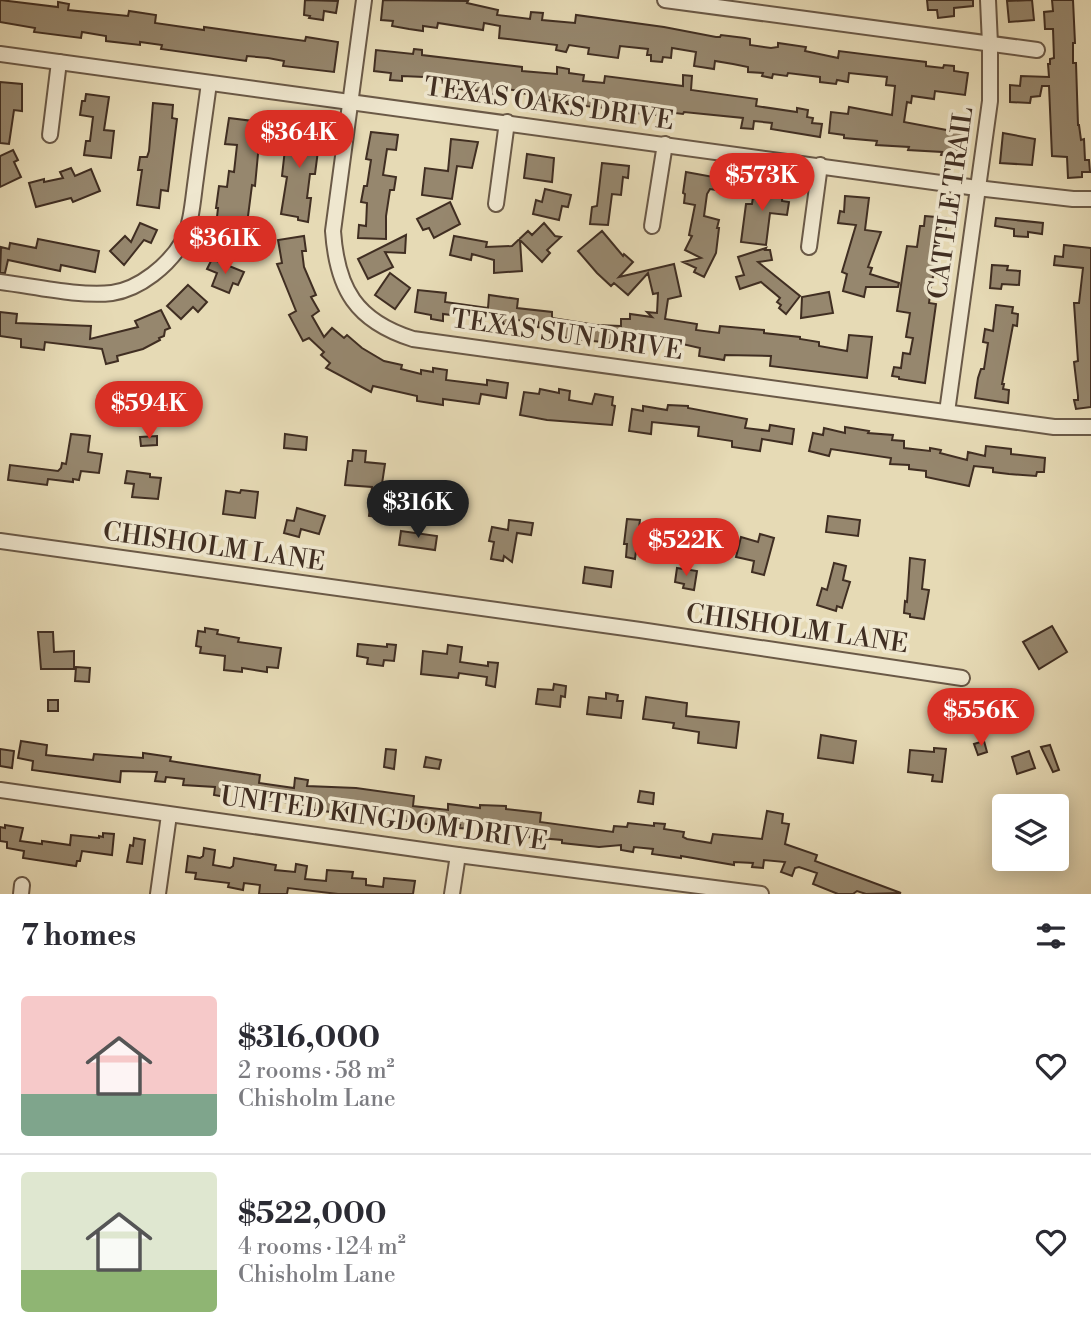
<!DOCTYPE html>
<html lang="en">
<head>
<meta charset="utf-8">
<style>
  body { margin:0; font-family:"Libre Bodoni",serif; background:#f7f7f7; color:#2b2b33; height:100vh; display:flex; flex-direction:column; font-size:26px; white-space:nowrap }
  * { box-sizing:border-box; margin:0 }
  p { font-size:23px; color:#7c7c81 }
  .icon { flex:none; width:38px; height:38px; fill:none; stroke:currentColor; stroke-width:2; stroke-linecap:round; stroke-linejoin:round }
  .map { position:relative; height:894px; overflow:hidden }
  .side { display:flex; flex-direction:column; background:#fff; flex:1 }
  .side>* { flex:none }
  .controls { position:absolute; left:992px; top:794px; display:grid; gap:14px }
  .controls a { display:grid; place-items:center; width:77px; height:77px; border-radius:7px; background:#fff; box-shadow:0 4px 18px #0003; font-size:35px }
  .price { position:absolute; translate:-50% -60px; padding:0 16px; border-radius:24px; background:#d93025; color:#fff; font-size:23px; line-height:46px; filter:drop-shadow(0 2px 4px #0008) }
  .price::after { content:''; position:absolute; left:50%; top:42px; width:21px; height:16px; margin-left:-10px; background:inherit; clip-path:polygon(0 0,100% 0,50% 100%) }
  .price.selected { background:#222; color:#fff }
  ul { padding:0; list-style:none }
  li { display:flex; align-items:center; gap:21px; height:175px; padding:0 21px }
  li+li { border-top:2px solid #e1e1e2 }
  li span { display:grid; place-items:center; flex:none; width:196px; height:140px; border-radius:7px; color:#555 }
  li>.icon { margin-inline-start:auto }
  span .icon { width:84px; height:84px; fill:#fffc; stroke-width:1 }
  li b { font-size:30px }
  h2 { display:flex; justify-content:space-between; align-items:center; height:84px; padding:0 21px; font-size:30px }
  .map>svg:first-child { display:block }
  .building { fill:#96876e; stroke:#402e22; stroke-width:2 }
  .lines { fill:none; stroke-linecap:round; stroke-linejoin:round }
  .street-casing { stroke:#6a5947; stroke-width:18 }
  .street { stroke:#efe7cf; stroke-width:14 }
  .labels { text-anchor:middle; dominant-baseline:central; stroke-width:7; stroke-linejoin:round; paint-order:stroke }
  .street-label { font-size:26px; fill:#402e22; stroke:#efe7cf }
</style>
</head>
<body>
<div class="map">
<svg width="1091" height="894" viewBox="0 0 1091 894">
  <rect width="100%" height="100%" fill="#e6dab5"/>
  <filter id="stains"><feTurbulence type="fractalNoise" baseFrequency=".00286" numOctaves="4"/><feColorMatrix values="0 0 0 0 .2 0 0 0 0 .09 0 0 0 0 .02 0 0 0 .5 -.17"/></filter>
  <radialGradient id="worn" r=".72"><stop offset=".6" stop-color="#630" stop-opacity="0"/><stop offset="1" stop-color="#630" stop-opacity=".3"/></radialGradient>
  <g class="building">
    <polygon points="0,0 58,7 58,2 69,4 68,10 128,16 129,11 156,15 155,23 204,30 204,27 305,41 306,37 338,42 334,72 283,66 284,61 268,58 247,56 246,61 161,49 162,45 140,42 140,45 106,41 106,36 82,32 81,38 34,32 35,28 0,22"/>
    <polygon points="305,0 338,1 336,13 324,11 323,20 309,18 310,16 304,15"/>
    <polygon points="383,0 468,1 467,3 498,10 497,15 530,19 531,12 543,13 542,20 575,23 576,15 664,27 716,37 720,37 721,35 745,38 750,39 750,45 771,48 778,47 778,43 806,47 805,51 838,58 839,51 910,60 926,62 926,66 943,68 944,65 954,66 954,71 968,73 965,95 935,91 934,99 912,96 911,103 907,102 904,122 952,131 953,124 966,125 962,158 941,155 942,152 908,150 909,147 876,145 877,141 844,138 844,135 829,133 831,112 848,114 849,107 892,115 895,86 886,85 887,77 849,73 848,82 837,80 836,84 820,82 820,77 788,73 787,76 773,74 772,78 762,76 763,73 748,72 748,67 733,64 715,61 714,69 694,66 696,52 672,48 671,58 663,57 662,62 651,61 651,55 647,55 648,49 620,46 618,58 588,54 589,48 569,45 566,52 556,50 557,45 499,38 500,26 484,23 483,30 438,23 437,28 423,26 423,31 409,29 392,26 393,21 381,20"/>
    <polygon points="927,0 973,0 973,6 954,8 954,16 938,18 937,10 928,10"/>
    <polygon points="1032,0 1034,20 1009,22 1007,1"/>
    <polygon points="1052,0 1073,0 1075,43 1073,43 1073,63 1076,63 1078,125 1079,125 1081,140 1084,139 1085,160 1089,160 1090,172 1082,172 1082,177 1068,178 1067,157 1052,156 1049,86 1042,86 1040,96 1031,97 1030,103 1010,102 1010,85 1020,86 1021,76 1049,77 1048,64 1050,64 1050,59 1054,58 1053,29 1045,29 1044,12 1053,11"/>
    <polygon points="414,49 422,50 422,55 522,67 522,71 557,74 557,67 569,69 569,73 584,75 583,81 604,83 605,76 683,86 683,75 692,76 691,90 757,99 756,106 797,112 797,108 808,110 807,117 813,118 812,123 822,124 820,137 771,129 772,123 754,121 753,129 741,128 743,118 684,112 683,114 667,112 666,116 636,113 637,108 614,106 613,109 566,104 567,102 534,99 535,95 520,93 520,91 494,87 494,94 481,93 481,91 459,89 459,85 446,83 447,78 402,76 402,81 390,80 391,73 374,71 376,50 413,54"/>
    <polygon points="0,82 22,84 22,111 14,110 9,144 0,143"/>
    <polygon points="86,94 109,97 104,130 114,131 111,158 84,155 86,141 90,141 93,117 80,115 82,101 85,101"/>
    <polygon points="153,103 173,105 172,118 177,119 168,191 161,190 159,208 137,205 142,170 138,170 140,157 147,157 149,151"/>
    <polygon points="229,118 261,122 255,186 252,185 247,224 236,222 229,246 222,244 220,252 207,248 210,237 214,238 220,217 217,217 218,208 216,208 219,186 227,187 229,171 234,172 237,145 225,144"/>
    <polygon points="292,121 312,124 310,141 319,143 315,174 310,174 307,198 311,198 308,222 298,220 298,217 281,214 287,177 282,176 285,149 282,149 284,132 290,133"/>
    <polygon points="371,132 398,135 396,150 387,149 383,175 396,177 394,190 390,190 386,216 386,239 358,238 359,225 366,226 367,203 361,202 364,186 367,186 371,160 366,159"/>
    <polygon points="1003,133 1035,139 1032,165 1000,163"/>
    <polygon points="451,139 478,142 472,168 457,166 452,199 422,195 425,168 448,171"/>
    <polygon points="13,150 18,160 14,162 21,177 0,187 0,156"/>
    <polygon points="527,154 554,158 552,182 524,178"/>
    <polygon points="602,163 629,166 628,178 623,177 621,195 612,194 608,225 590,224 592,207 597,206"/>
    <polygon points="71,168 75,176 91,169 100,191 73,202 71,198 36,207 29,183 44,179 44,182 63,178 60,172"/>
    <polygon points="686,172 719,178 717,190 710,189 707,194 704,216 719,220 717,228 719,228 716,253 704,277 694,272 696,268 683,262 701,258 685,250 692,236 689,235 695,205 684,203 685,194 683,193"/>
    <polygon points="755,184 783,188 782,201 789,202 787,215 770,213 766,245 741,242 746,204 752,204"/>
    <polygon points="545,189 571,195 568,207 562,206 559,220 533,214 536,200 542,202"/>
    <polygon points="845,196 869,198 865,230 881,232 868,267 872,268 870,274 899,283 898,287 866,287 864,297 843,291 847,274 842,272 856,225 838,223 840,211 844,212"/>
    <polygon points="450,202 460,224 434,238 429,228 423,230 417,219"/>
    <polygon points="925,216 947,218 945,233 942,233 937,271 935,271 932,280 929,303 936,304 925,383 899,379 899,377 892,376 894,367 901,368 903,353 910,354 913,338 906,337 910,313 897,311 907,246 917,247 920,226 924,226"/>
    <polygon points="996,218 1043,223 1042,234 1028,232 1028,237 1014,236 1014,229 995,226"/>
    <polygon points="140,223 157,230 151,243 144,240 124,265 110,251 125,236 131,242"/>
    <polygon points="544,223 555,236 561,237 547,250 550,253 542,262 520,240 522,271 494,273 494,260 472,254 471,260 450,255 454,236 487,242 486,247 512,246 528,231 532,235"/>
    <polygon points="602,231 623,256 624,254 633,262 619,277 674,264 681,296 668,299 665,319 697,324 696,330 719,333 720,326 764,330 764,333 800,337 800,339 819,342 819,346 847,351 849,335 872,337 867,378 770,366 771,356 725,355 724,360 699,356 700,348 656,338 616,334 615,343 580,340 555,336 556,329 538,327 538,322 516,320 515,325 503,324 503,319 482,316 482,319 443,314 443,321 431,319 431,315 415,312 418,290 446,293 445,302 488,308 489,295 518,299 517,308 552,312 552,318 596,325 621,326 621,319 630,319 630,314 652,317 647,312 657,313 658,293 653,294 648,273 628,295 614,283 611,286 597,273 578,251"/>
    <polygon points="406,235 405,253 385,252 393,267 368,279 358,259"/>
    <polygon points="304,236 306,251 302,251 304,267 316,295 311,297 319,311 312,316 324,337 332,328 344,338 347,335 362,348 384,361 402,365 401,369 421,374 421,370 433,372 433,368 447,370 446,380 487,385 487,380 508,383 506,398 481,394 479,404 443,399 443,405 417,401 417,396 373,386 371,392 326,368 330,363 321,355 324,352 309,338 303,341 289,315 296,311 277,264 282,263 278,240"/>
    <polygon points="38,239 99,251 95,272 61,265 60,271 8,260 5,273 0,273 1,247 9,249 10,243 36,248"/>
    <polygon points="1064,245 1091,248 1091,407 1076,409 1074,400 1078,400 1078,396 1074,362 1078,361 1074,303 1079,303 1083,268 1054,265 1055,256 1063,257"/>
    <polygon points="766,248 765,250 770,250 772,260 758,262 800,296 786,314 779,308 781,305 777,302 780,298 761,282 740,289 736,277 744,275 738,257"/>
    <polygon points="212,259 244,272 238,285 233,283 229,293 212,286 217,273 207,269"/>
    <polygon points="992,265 1008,266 1007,270 1020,271 1019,285 1002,284 1001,289 990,288"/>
    <polygon points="390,273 410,288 395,309 375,295"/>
    <polygon points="188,285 207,302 198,312 193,307 181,319 167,306"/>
    <polygon points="829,292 833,313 801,318 802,297"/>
    <polygon points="996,305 1013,307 1012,313 1018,314 1017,326 1013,325 1002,384 1004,384 1003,389 1009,390 1008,403 975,398 978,378 981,369 984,369 988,343 983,342 985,329 993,331"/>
    <polygon points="161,310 170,328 165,330 164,336 159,338 160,340 143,349 117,356 118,361 106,364 102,349 45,342 44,350 21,347 21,339 0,336 0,312 17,314 16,323 91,326 90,339 138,327 135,321"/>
    <polygon points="540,389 559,393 559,389 570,391 569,400 592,404 595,394 613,397 612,405 615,406 612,425 547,420 520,415 524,392 539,394"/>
    <polygon points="668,405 688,406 688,408 747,419 745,428 769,431 770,425 794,429 792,444 762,439 760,451 732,447 732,441 698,436 699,427 652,422 651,434 629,431 632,409 643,411 643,406 667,410"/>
    <polygon points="845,427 869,431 868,433 893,435 892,440 904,441 904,448 930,451 930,448 941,450 940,453 967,460 968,452 985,456 986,446 1011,449 1011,454 1045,458 1044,472 1037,472 1036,476 1009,474 993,472 993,468 974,466 969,486 926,477 926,471 909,469 909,465 890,464 891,458 831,449 829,456 809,451 813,433 823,435 824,428 845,433"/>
    <polygon points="71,434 90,436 88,452 102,454 99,473 81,471 79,480 73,479 73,482 48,479 47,485 8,480 10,465 58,471 61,468 62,463 66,464"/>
    <polygon points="285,434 307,437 306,450 284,448"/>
    <polygon points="157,436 157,445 141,446 140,437"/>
    <polygon points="353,450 366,451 365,462 385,464 377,517 369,516 372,487 345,485 348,461 352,461"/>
    <polygon points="127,471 150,474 150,477 161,478 158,499 132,497 134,484 125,483"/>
    <polygon points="241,490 258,492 255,518 223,514 226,491 240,493"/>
    <polygon points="412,494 438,500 435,510 410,505"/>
    <polygon points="297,508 325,516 319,534 301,529 299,537 284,533 287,520 294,521"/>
    <polygon points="828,516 860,520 858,536 826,532"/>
    <polygon points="627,519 640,520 635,559 626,557 627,544 624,544"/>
    <polygon points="509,520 533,523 531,535 517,533 512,562 504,556 503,561 491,559 494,542 489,541 492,527 508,530"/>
    <polygon points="401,531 437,536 435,550 399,545"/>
    <polygon points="760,534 774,538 764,575 752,572 754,561 736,557 741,537 758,542"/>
    <polygon points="910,558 925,560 922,589 929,590 924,619 910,617 910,614 904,613 905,601 907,602"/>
    <polygon points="834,563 846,566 843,580 850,582 842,608 837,606 836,611 817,605 822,588 827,590"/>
    <polygon points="585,567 613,571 611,587 583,583"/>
    <polygon points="677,568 697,571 694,590 683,588 684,584 675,582"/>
    <polygon points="1052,626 1067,652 1039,669 1023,642"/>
    <polygon points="205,628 218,630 217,634 239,638 238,642 281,648 278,668 267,667 267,672 242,668 242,672 224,670 225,656 200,653 201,647 196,646 198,631 205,632"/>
    <polygon points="38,632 53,632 54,652 74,651 74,669 41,669"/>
    <polygon points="358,644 387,647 387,644 396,645 394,661 384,660 383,666 367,664 368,658 357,656"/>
    <polygon points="448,645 462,647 460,662 488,666 488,662 498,663 495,687 486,685 487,677 459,673 458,678 421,674 423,651 447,654"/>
    <polygon points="76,667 90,668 89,682 75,681"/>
    <polygon points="554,684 566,686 565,697 561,696 560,707 536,704 538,689 553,690"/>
    <polygon points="606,693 618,695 617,701 623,701 621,718 587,714 589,697 606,699"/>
    <polygon points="646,697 687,703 686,716 739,722 736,748 698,743 699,732 673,728 674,723 643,719"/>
    <rect x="48" y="700" width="10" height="11"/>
    <polygon points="821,735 856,741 853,763 818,758"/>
    <polygon points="21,741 47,745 46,755 93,760 94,754 143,758 143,753 171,757 170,761 260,775 259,783 294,788 295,778 308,780 307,786 356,788 414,796 413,806 448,810 448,804 480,808 480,805 506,806 506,809 541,813 540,822 613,832 614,826 627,827 628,823 654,826 654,823 665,824 664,829 684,832 683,837 687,839 711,843 713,834 762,839 767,811 783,814 782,823 789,824 785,844 817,855 815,861 901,893 866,894 857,891 853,894 838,894 813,884 817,873 799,867 795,868 792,876 781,872 785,862 764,860 763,868 752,867 753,863 734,862 734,865 681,856 681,858 652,854 653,849 634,847 633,852 621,850 621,845 599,847 562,843 562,840 528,837 530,826 513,823 472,820 471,829 459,828 460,825 441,822 435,823 435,825 404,821 405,810 380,806 378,817 369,816 370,810 347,807 347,814 292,807 292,804 284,802 245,799 246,791 227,788 226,797 214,795 215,787 183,785 184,779 166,777 165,782 155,781 157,772 121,771 120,782 32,770 33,761 18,758"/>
    <polygon points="984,741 987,752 978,755 974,744"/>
    <polygon points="1050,745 1059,770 1053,772 1041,747"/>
    <polygon points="934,748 946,749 942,782 932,781 933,775 908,772 910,750 934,752"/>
    <polygon points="0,749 14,751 12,768 0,766"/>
    <polygon points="386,749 396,750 394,769 384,767"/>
    <polygon points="1029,751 1035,768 1017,774 1012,757"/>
    <polygon points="426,757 441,760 439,769 424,767"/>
    <polygon points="640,791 654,793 653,804 638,802"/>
    <polygon points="5,825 23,828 20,841 42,844 42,841 70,845 71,835 99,838 99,836 103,837 103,833 114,834 112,855 82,851 80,861 77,861 76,866 23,858 24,851 7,848 7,842 0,841 0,827 5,828"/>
    <polygon points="134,838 145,840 142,864 127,862 130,845 133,846"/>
    <polygon points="204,848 215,850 213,865 230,868 233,866 234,858 276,865 275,870 295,872 296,864 307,866 305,879 326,881 327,870 353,872 352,878 366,879 366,885 383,887 384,878 415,881 413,894 338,894 288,888 287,894 259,894 260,885 244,883 243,890 228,887 229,883 195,879 196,873 186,872 188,856 200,858 203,856"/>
  </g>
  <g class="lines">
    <defs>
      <g id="street">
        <path d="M364 0 333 231C337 289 356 321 413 339L1054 427H1091"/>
        <polyline points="665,0 1037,50"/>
        <polyline points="0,54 977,188 1073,199 1091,199"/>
        <polyline points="50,135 59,62"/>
        <polyline points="496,204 507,122"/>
        <polyline points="652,226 665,144"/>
        <polyline points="809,247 820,165"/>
        <path d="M0 282C33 286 80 297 112 293 140 289 169 265 183 241 192 222 193 198 196 178 200 146 205 114 209 83"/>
        <polyline points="947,412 990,101 990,44 988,0"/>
        <polyline points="0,541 640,630 962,678"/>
        <polyline points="0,790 458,855 761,894"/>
        <polyline points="21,894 22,885"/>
        <polyline points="158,894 169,815"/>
        <polyline points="452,894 458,855"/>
      </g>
    </defs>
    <use href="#street" class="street-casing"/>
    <use href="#street" class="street"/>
  </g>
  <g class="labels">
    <g class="street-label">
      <text transform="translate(549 104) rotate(8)">TEXAS OAKS DRIVE</text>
      <text transform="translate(951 203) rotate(-82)">CATTLE TRAIL</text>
      <text transform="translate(567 335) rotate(8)">TEXAS SUN DRIVE</text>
      <text transform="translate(214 547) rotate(8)">CHISHOLM LANE</text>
      <text transform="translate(797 629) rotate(8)">CHISHOLM LANE</text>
      <text transform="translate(384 819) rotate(8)">UNITED KINGDOM DRIVE</text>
    </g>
  </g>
  <rect width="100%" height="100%" filter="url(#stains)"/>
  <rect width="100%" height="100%" fill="url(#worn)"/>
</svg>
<div class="controls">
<a><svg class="icon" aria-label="layers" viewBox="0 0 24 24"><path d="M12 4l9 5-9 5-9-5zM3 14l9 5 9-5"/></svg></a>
</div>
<b class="price" style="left:299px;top:170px">$364K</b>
<b class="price" style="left:762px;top:213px">$573K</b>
<b class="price" style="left:225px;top:276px">$361K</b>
<b class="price" style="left:149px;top:441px">$594K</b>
<b class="price selected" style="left:418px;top:540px">$316K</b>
<b class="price" style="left:686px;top:578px">$522K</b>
<b class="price" style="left:981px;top:748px">$556K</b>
</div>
<section class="side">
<h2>7 homes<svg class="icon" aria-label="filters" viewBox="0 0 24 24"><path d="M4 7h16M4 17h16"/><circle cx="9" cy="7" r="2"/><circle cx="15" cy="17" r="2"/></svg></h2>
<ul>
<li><span style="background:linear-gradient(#f6c9c9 70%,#7fa58c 0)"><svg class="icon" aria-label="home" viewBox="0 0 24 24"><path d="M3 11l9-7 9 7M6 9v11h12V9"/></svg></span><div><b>$316,000</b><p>2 rooms · 58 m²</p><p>Chisholm Lane</p></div><svg class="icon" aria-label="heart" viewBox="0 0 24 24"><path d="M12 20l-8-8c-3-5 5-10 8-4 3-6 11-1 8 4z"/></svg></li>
<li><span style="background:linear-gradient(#dfe7d0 70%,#8fb573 0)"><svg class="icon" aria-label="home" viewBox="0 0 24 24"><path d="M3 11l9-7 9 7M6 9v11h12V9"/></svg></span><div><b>$522,000</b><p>4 rooms · 124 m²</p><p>Chisholm Lane</p></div><svg class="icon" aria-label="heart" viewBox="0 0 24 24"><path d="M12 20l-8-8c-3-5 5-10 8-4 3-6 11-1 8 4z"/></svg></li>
</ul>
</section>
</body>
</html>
